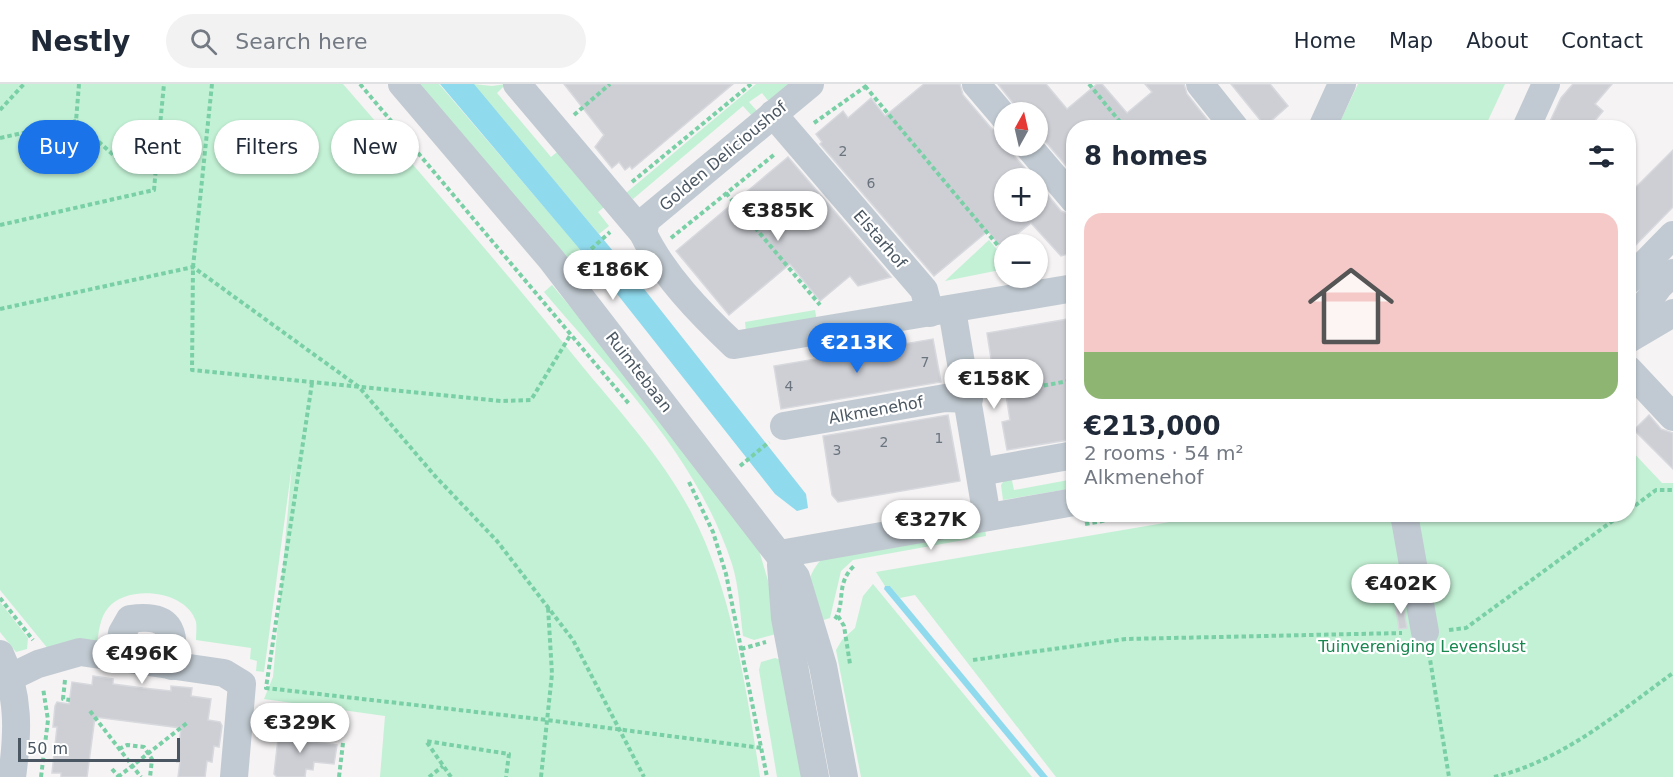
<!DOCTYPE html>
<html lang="en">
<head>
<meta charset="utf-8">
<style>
  body { margin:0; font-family:"DejaVu Sans",sans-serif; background:#f2f2f3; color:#1f2937; height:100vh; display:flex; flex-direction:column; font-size:22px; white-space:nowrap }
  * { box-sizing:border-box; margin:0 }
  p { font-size:20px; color:#747a83 }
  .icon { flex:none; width:33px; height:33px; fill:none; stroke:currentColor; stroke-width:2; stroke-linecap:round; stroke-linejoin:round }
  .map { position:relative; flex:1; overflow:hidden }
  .sheet { position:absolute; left:1066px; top:36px; width:570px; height:402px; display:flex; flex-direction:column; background:#fff; border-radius:24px; box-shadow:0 2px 4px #0004 }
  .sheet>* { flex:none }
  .guide { position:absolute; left:18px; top:36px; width:570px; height:54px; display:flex; gap:12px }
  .needle { width:39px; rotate:8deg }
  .fabs { position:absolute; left:994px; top:18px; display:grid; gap:12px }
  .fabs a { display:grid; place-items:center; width:54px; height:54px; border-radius:50%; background:#fff; box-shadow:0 2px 4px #0004; font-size:30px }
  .scale { position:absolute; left:18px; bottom:15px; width:162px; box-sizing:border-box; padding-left:6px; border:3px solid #4a5661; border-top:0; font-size:16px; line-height:21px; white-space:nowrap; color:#4a5661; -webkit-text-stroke:4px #fff; paint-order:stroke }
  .price { position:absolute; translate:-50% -51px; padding:0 14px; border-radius:21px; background:#fff; color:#222; font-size:20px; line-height:39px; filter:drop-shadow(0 2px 3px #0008) }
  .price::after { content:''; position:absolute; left:50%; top:36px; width:18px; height:14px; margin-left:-9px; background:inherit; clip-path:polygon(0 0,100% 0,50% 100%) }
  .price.current { background:#1a73e8; color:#fff }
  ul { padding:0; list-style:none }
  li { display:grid; align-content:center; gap:12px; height:318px; padding:0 18px }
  li span { display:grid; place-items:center; height:186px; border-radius:18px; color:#555 }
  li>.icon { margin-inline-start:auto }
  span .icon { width:108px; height:108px; fill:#fffc; stroke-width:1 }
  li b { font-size:26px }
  h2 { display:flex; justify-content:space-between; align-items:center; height:72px; padding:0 18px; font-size:26px }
  .pill { padding:0 21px; border-radius:27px; background:#fff; box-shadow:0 2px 4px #0004; font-size:21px; line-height:54px }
  .pill.current { background:#1a73e8; color:#fff }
  header { display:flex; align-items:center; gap:36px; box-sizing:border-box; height:84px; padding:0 30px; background:#fff; border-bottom:2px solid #e0e1e3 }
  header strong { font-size:28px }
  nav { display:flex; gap:33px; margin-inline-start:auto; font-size:21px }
  .search { width:420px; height:54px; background:#f2f2f3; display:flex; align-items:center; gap:15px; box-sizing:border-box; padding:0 21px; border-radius:33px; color:#747a83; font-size:22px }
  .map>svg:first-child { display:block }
  .green { fill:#c3f1d5 }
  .water { fill:#90daee }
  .building { fill:#cdcfd5; stroke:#d7d9de; stroke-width:1.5 }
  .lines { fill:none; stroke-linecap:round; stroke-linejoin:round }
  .path { stroke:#7ad0a6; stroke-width:4; stroke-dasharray:4.5 3; stroke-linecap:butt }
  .minor { stroke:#c1cad2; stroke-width:28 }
  .labels { text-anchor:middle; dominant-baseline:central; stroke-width:4.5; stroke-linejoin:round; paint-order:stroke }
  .number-label { font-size:14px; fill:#6b747e }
  .street-label { font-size:16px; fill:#4a5661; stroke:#fff }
  .park-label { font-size:16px; fill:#17864f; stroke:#fff }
</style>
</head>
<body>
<header>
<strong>Nestly</strong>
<div class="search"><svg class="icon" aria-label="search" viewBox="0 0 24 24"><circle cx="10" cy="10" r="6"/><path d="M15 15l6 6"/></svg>Search here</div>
<nav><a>Home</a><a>Map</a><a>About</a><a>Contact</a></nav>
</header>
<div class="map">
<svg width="1673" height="693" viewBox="0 0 1673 693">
  <rect width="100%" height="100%" fill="#f5f3f3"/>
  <g class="green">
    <path d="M0 0H343C423 92 502 183 578 277 618 326 663 374 692 430 732 507 747 608 760 693H380L385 632 264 615 273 593 292 381 264 588 256 587 257 577 250 575 251 564 196 556C196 551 197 543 196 538 187 506 127 500 108 524 100 534 99 546 97 559L49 566 0 506Z"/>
    <polygon points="417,0 439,0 581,166 566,178"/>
    <polygon points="473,0 492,2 506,0 497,9 551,73 562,64 608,120 598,128 609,142 599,150"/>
    <polygon points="756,0 791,0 769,18 762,9 749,18 757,27 752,32 743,22 633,115 626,109"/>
    <polygon points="1358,0 1505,0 1485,43 1337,44"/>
    <polygon points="989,156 1005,175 1005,185 945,197"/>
    <path d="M552 201 679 352 758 463 775 520 780 549 754 556 743 552C740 529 739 502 732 480 697 372 615 292 544 208Z"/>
    <polygon points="815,226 817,237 746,248 745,238"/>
    <polygon points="1629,364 1662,399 1673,399 1673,693 1056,693 915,511 900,514 890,502 885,502 876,488 1211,431 1629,430"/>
    <polygon points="1011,392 1014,406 1074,395 1074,404 1003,416 1001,401 1006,394"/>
    <path d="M985 444 986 452 853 476 841 487 830 534 820 537C809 505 800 499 825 471Z"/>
    <polygon points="873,500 1032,693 861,693 836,566 842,556 855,544 863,512"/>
    <polygon points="0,518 28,554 27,565 16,568 0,548"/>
    <polygon points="775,574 784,577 809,693 777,693 759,586 761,578"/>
  </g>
  <g class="water">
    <polygon points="440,0 474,0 633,191 806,410 808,424 797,427 775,410 610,201"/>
    <polygon points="885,502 890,502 1048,693 1040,693 884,505"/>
  </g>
  <g class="building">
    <polygon points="564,0 733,0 632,85 630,82 625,86 619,78 612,84 595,63 604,51"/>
    <polygon points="924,0 960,0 963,11 992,45 1005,50 1005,62 1012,62 1015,73 1034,94 1005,94 1005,128 1038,128 1038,99 1061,127 1074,132 1074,168 1061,172 1031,139 1001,163 988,147 934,192 820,60 822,58 816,50 843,27 848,34 871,14 885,32"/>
    <polygon points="998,0 1046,0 1067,25 1097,0 1102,0 1127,29 1152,8 1145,0 1184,0 1187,10 1214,44 1074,44 1074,91 1038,49 1038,28 1020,28"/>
    <polygon points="1231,0 1270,0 1288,22 1265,42"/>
    <polygon points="1573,0 1612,0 1595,20 1603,27 1589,44 1547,44 1561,14"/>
    <polygon points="1673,66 1673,123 1629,168 1629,110"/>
    <polygon points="788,73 891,193 858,202 850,192 820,217 790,180 729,231 676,167"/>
    <polygon points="1074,234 1074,355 1007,366 1002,338 1010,336 1001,280 992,281 987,249"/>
    <polygon points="933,255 941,298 781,325 774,282"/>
    <polygon points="948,331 960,397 838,418 832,411 823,352"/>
    <polygon points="1649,331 1661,345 1673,349 1673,385 1634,346"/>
    <polygon points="1402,516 1407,544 1399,545 1395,517"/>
    <polygon points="93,592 113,595 113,600 143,604 171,607 171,602 192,604 191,612 211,615 208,636 220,638 222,642 219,663 214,662 212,678 207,677 205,693 178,693 180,678 177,678 181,644 95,633 87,693 61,693 61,689 52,689 57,643 53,643 55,622 57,618 69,620 72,598 92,601"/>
    <polygon points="279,646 311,650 310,658 337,661 334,680 314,678 313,686 306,685 305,693 277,693 274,690"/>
  </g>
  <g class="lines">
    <g class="path">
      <polyline points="79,0 76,37 121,78 156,83 164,0"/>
      <polyline points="212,0 193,183 192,286 501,317 531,316 571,250"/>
      <polyline points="360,0 630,321"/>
      <polyline points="1089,0 1125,44"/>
      <polyline points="865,2 1005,170"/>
      <polyline points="0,26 24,0"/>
      <polyline points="574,31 610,0"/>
      <polyline points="814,39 869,0"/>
      <polyline points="0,54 76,37"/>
      <polyline points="632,98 751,0"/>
      <polyline points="726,109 820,221"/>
      <polyline points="0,141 154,106 156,83"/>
      <polyline points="671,154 775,70"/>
      <polyline points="580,175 610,148"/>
      <polyline points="0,225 193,183 359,303 435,392 497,457 573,556 644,693"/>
      <polyline points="312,299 266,604 547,636 762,664"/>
      <polyline points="992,311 1074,296"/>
      <polyline points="740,382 769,358"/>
      <polyline points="689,398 713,448 726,490 767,693"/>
      <polyline points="1629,426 1656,406 1673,406"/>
      <polyline points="1085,440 1142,430"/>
      <polyline points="0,514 33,556"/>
      <polyline points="838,532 844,542 850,580"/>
      <path d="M835 535C846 519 835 500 854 482"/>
      <polyline points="1449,546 1466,544 1622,430"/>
      <polyline points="741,565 766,558"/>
      <polyline points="1429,569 1449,693"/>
      <polyline points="973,576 1126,555 1402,549"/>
      <polyline points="65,596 63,615 70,616"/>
      <polyline points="90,627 141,693"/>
      <polyline points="119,665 127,661 144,663 152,675 150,693"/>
      <polyline points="112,685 119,693"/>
      <polyline points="41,693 48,636 43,604"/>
      <polyline points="118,693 187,639"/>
      <polyline points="339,693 343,659"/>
      <polyline points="429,693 443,682"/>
      <polyline points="451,693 426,657 509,670 506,693"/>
      <polyline points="541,693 552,590 548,523"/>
      <path d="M1494 693C1562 677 1618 629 1673 589"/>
    </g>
    <g class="minor">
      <polyline points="402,0 551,175 796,493 823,582 844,693"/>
      <path d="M517 0 643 149C663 191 700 229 734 261L1074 204"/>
      <polyline points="976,0 1005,34"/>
      <polyline points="1200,0 1235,44"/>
      <polyline points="773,30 924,206 930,229"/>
      <polyline points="1322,44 1342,0"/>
      <polyline points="1526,44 1546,0"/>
      <polyline points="1028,62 1074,116"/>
      <polyline points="643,149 646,136 810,0"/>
      <polyline points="1629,196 1673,151"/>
      <polyline points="952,226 987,433"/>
      <polyline points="1629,243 1659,202 1673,189"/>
      <polyline points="1629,255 1673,229"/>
      <polyline points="1629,286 1673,333"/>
      <polyline points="784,342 945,314 969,315"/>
      <polyline points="980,388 1074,371"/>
      <polyline points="1404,430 1425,548"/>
      <polyline points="780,470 1074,418"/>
      <polyline points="781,481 785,534 815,693"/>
      <path d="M0 570C20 611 18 649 12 693"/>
      <path d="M118 574 122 549 130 535C171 529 175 546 172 582"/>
      <polyline points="11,593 38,580 80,568 224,589 242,600 234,693"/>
    </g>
  </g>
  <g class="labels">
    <g class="number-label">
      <text x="843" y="67">2</text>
      <text x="871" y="99">6</text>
      <text x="925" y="278">7</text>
      <text x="789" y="302">4</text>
      <text x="939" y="354">1</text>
      <text x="884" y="358">2</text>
      <text x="837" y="366">3</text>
    </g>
    <g class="street-label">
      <text transform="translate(723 72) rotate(-40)">Golden Delicioushof</text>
      <text transform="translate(880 155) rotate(49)">Elstarhof</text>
      <text transform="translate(639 288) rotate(52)">Ruimtebaan</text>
      <text transform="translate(876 326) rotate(-10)">Alkmenehof</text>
    </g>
    <g class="park-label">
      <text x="1422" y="562">Tuinvereniging Levenslust</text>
    </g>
  </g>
</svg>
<div class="fabs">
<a><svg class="needle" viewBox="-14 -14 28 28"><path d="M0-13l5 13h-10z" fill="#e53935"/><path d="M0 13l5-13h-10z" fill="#747a83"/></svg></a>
<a>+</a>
<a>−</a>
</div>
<div class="scale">50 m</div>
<b class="price" style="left:778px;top:158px">€385K</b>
<b class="price" style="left:613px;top:217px">€186K</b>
<b class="price current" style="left:857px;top:290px">€213K</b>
<b class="price" style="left:994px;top:326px">€158K</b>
<b class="price" style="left:931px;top:467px">€327K</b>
<b class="price" style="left:1401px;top:531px">€402K</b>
<b class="price" style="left:142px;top:601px">€496K</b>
<b class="price" style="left:300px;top:670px">€329K</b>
<div class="guide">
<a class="pill current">Buy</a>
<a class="pill">Rent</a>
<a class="pill">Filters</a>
<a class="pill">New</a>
</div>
<section class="sheet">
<h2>8 homes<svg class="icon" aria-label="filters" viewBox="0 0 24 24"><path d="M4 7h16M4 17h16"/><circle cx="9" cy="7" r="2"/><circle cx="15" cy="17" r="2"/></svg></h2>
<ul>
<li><span style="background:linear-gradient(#f6c9c9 75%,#8fb573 0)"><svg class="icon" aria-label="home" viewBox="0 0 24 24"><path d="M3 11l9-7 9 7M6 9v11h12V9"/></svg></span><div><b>€213,000</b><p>2 rooms · 54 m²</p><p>Alkmenehof</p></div></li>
</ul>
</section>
</div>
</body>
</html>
